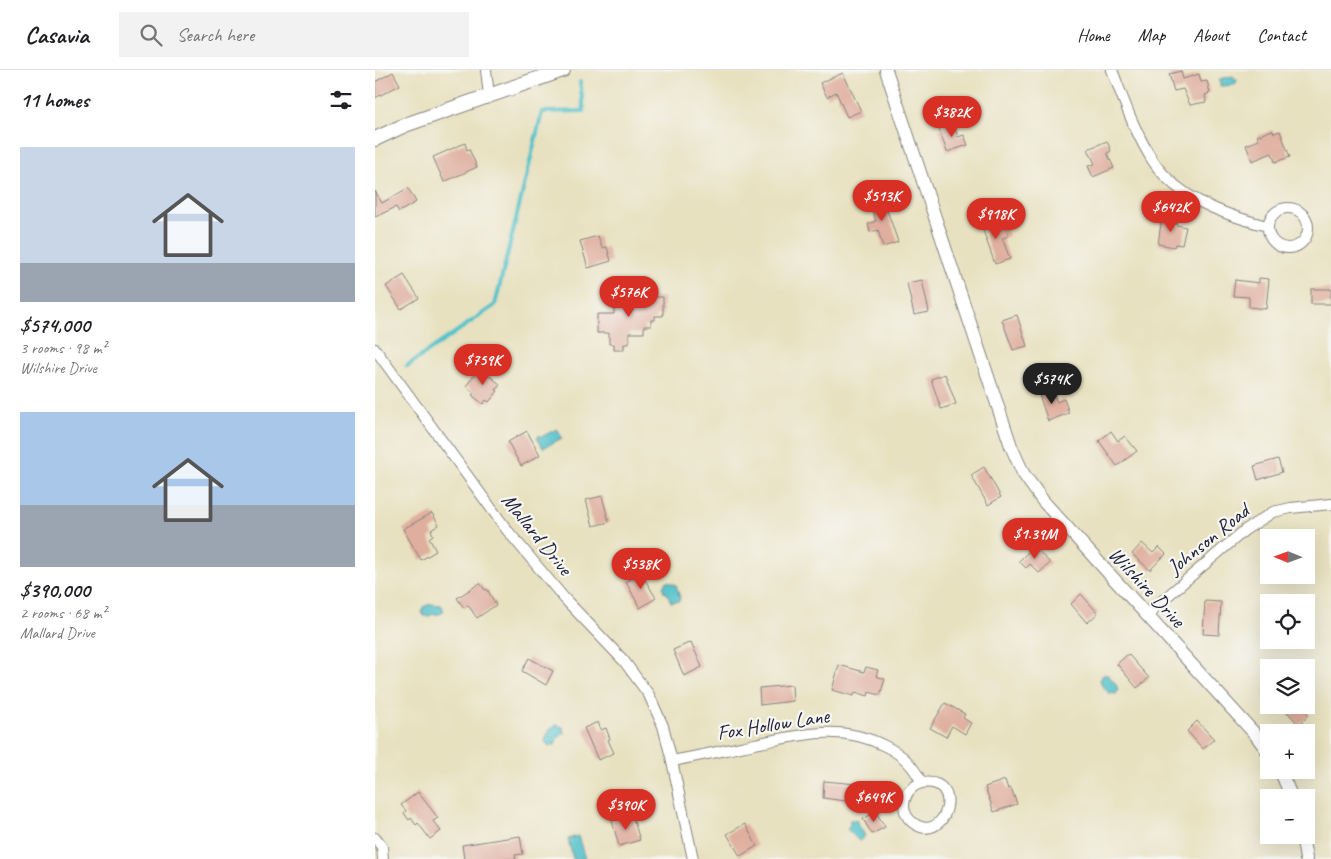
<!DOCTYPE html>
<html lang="en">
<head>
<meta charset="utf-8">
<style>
  body { margin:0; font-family:Caveat,sans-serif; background:#f2f2f2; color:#202124; height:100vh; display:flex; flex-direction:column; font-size:19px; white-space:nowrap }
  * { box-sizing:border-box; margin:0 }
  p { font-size:16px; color:#757577 }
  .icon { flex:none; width:28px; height:28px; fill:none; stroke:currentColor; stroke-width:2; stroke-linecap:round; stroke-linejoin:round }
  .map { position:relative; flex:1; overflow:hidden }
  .side { display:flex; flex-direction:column; background:#fff; width:375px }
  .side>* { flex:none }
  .needle { width:32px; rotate:271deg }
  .fabs { position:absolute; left:885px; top:459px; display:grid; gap:10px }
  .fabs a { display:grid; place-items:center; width:55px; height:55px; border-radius:0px; background:#fff; box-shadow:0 5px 20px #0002; font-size:25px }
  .price { position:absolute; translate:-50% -42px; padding:0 11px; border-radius:18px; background:#d93025; color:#fff; font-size:16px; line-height:32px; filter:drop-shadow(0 1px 2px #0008) }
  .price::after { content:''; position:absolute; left:50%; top:30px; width:15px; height:11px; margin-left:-8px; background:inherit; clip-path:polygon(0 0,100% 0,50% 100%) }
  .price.active { background:#222; color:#fff }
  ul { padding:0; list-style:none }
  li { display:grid; align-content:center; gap:10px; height:265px; padding:0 20px }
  li span { display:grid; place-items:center; height:155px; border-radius:0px; color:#555 }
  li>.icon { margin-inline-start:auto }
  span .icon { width:90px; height:90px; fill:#fffc; stroke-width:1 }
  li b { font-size:21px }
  h2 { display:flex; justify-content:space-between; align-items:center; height:60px; padding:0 20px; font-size:21px }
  header { display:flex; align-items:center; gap:30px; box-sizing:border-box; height:70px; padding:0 25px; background:#fff; border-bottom:1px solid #e0e0e0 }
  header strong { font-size:24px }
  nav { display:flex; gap:28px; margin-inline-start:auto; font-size:18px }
  .search { width:350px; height:45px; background:#f2f2f2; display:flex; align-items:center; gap:12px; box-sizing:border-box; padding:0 18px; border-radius:0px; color:#757577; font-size:19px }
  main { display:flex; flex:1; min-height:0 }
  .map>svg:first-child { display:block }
  .water { fill:#54c2ca; stroke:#3b7282 }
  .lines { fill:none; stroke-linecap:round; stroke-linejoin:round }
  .stream { stroke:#54c2ca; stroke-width:4 }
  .building { fill:#dfae9e }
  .minor-casing { stroke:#85827e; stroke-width:12 }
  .tertiary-casing { stroke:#85827e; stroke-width:14 }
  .secondary-casing { stroke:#85827e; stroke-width:16 }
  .minor { stroke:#fff; stroke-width:10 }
  .tertiary { stroke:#fff; stroke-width:12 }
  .secondary { stroke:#fff; stroke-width:14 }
  .labels { text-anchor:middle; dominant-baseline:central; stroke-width:4.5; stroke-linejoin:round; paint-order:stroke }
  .street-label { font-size:21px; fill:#22223b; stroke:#f6f6f2 }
</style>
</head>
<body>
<header>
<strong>Casavia</strong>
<div class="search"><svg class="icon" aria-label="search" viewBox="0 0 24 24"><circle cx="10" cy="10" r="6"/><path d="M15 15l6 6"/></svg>Search here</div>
<nav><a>Home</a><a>Map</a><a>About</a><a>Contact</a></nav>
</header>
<main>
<section class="side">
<h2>11 homes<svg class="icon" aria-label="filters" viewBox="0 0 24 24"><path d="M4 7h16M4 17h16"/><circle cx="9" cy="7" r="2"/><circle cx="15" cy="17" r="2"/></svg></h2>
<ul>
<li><span style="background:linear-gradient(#c9d6e8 75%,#9aa5b1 0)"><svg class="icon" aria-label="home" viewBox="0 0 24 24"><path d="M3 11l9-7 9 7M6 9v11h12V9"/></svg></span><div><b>$574,000</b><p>3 rooms · 98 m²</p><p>Wilshire Drive</p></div></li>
<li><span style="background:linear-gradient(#a9c7e8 60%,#9aa5b1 0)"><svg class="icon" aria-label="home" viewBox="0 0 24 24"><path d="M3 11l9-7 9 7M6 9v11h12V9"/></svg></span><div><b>$390,000</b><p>2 rooms · 68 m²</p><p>Mallard Drive</p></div></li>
</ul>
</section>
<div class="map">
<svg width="956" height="789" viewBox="0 0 956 789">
  <rect width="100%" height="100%" fill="#f6f6f2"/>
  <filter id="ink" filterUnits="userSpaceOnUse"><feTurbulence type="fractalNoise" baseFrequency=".02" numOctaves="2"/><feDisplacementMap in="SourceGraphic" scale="10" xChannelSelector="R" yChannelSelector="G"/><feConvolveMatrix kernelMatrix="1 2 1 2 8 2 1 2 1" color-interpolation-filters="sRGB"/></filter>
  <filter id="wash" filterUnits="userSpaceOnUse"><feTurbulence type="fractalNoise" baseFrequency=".0096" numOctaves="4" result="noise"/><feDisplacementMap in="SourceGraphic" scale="20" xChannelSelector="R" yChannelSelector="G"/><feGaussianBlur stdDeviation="1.12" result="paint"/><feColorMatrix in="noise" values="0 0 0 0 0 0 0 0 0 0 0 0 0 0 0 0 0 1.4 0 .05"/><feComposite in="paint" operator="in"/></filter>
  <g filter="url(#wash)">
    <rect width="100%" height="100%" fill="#e8e1c0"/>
    <g class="water">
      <polygon points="858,6 862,10 860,15 845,16 845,9"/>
      <polygon points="182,359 187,368 168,378 162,367 165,365 166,367"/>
      <polygon points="292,511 301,515 305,528 304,531 296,532 292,523 289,522 288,517"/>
      <polygon points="55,534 66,535 68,538 68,542 65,544 58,544 54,546 49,546 47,542 48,537"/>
      <polygon points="728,605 733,605 740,613 743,619 741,624 734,623 727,616 725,610"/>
      <path d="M182 655 188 657 189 663 182 668 180 675H173L170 672C170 665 176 657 182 655Z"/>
      <polygon points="475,750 481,750 490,766 484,771 472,759 475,755"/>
      <polygon points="203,766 210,789 198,789 193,769"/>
    </g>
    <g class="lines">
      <polyline class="stream" points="32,296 120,235 167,42 209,41 205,12"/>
    </g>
    <g id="blocks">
      <g class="building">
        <polygon points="806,1 808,9 824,4 826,12 832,11 835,23 830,25 831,32 815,35 808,19 799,21 794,4"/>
        <polygon points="18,2 25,15 0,28 0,12"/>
        <polygon points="468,3 486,41 472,47 461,22 452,27 445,13"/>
        <polygon points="578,53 583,67 589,65 593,75 572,82 564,59"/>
        <polygon points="897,60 899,63 905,61 915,87 900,92 897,83 877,91 871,75 884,70 882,66"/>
        <polygon points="732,71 736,81 732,83 739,98 718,107 713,96 720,94 713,79"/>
        <polygon points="90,73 92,80 94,79 102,97 69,112 58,87"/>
        <polygon points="33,118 41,132 24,142 21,137 0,147 0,121 7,133"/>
        <polygon points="507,125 523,172 508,177 503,160 495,162 493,154 501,151 493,129"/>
        <polygon points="787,147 802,150 801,155 811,157 807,175 800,174 799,177 783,174"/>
        <polygon points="616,148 617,151 620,150 623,158 630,155 634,166 627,168 635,189 620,194 605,152"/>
        <polygon points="223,166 227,178 232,177 236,191 213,198 205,171"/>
        <polygon points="29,205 44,228 26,239 11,216"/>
        <polygon points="884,208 894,209 891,239 874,237 874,227 858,226 860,210 884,213"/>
        <polygon points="547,210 554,242 539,245 532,213"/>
        <rect x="936" y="219" width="20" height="15"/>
        <polygon points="258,221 269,221 269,227 288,227 288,246 280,246 280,250 276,250 276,256 269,256 269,263 254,263 254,274 249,274 249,280 239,280 239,274 234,274 234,263 222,263 222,244 239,244 239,227 258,227"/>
        <polygon points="642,245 652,276 638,280 627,250"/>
        <polygon points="106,296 115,303 113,305 125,314 121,320 123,321 114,332 111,330 108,334 97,325 99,323 91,316"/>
        <polygon points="570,304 581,334 566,339 556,309"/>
        <polygon points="676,317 682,332 689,329 694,343 673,351 663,322"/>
        <polygon points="152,361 165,385 146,396 133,372"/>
        <polygon points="736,361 743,371 750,366 762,381 742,396 724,371"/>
        <polygon points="903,389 907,402 883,410 879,396"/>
        <polygon points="609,397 626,427 613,435 596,405"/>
        <polygon points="227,426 234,452 218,456 211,430"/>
        <polygon points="57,443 64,455 56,460 58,465 54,468 61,481 46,490 28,459"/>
        <polygon points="767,473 778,483 784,477 791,484 775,500 757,484"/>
        <polygon points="659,476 675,493 664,503 655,494 651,498 644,491"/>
        <polygon points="266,503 281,528 265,538 251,512"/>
        <polygon points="105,513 110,520 112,519 121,535 102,548 93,535 89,538 82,528"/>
        <polygon points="706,524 723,543 712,553 696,534"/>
        <polygon points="830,531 846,532 844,565 828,564"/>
        <polygon points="316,572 327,597 309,606 298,580"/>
        <polygon points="753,584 774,608 762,618 742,594"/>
        <polygon points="154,588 178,601 171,615 147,601"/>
        <polygon points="464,595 489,602 491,597 503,600 501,606 510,609 505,625 494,622 493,626 480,622 479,626 457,620"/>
        <polygon points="417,615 418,631 385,635 384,618"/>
        <polygon points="570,633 590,644 588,648 596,653 590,664 577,656 571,667 555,658"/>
        <polygon points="906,635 926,635 934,645 924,655"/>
        <polygon points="822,651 839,669 828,679 812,661"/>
        <polygon points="223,652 226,660 231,658 235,669 233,670 239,683 223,690 209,658"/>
        <polygon points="630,710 633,719 636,718 642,734 619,742 610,717"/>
        <polygon points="449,711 503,716 501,738 485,736 486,733 448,728"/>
        <polygon points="43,722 63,748 58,751 66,761 55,769 43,753 41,755 36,748 34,750 29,743 31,741 26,735"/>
        <polygon points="501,742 510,757 497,764 488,749"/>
        <polygon points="257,745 265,770 244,776 237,751"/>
        <polygon points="370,754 382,776 365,786 352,764"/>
        <polygon points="145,766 148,784 140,785 141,789 89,789 87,775"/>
      </g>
    </g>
  </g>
  <g filter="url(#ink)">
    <use href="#blocks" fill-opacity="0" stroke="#85827e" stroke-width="1"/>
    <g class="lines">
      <defs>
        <g id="minor">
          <polyline points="111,0 114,26"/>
          <path d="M737 0C749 31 760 63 778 91 803 129 850 145 892 156"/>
          <circle cx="913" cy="158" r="20"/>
          <polyline points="0,279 132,460 189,528 249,591 274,625 288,656 297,691 318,789"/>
          <polyline points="772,546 789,529 870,460 898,442 916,438 956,434"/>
          <path d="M297 691C325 686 352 680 380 674 426 665 465 653 510 676 528 685 538 695 547 713 530 717 522 739 537 752 570 778 592 707 547 713"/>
          <polyline points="0,768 7,777 8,789"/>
        </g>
        <g id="tertiary">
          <polyline points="511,0 636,376 648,403 668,431 880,664 894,683"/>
          <polyline points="905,700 917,728"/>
          <polyline points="927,765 931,789"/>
        </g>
        <polyline id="secondary" points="0,69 30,55 188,0"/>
      </defs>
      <use href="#minor" class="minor-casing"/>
      <use href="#tertiary" class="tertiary-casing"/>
      <use href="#secondary" class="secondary-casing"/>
      <use href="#minor" class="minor"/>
      <use href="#tertiary" class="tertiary"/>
      <use href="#secondary" class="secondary"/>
    </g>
  </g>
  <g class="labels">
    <g class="street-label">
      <text transform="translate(162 464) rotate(51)">Mallard Drive</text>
      <text transform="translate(833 469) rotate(-39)">Johnson Road</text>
      <text transform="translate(772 517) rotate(47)">Wilshire Drive</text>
      <text transform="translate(398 654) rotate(-9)">Fox Hollow Lane</text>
    </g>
  </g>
</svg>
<div class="fabs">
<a><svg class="needle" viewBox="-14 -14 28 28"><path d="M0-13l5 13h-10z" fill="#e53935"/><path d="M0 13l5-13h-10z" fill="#757577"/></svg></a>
<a><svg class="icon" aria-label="locate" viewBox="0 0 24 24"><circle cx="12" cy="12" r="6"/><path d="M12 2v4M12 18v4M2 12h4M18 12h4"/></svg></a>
<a><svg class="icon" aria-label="layers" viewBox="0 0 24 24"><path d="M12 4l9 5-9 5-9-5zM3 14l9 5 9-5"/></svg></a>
<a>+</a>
<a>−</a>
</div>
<b class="price" style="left:577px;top:68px">$382K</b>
<b class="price" style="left:507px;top:152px">$513K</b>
<b class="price" style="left:796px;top:163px">$642K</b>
<b class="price" style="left:621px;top:170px">$918K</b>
<b class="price" style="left:254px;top:248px">$576K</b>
<b class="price" style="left:108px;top:316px">$759K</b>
<b class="price active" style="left:677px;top:335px">$574K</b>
<b class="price" style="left:660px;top:490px">$1.39M</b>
<b class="price" style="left:266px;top:520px">$538K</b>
<b class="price" style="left:499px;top:753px">$649K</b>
<b class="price" style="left:251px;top:761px">$390K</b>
</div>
</main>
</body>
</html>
